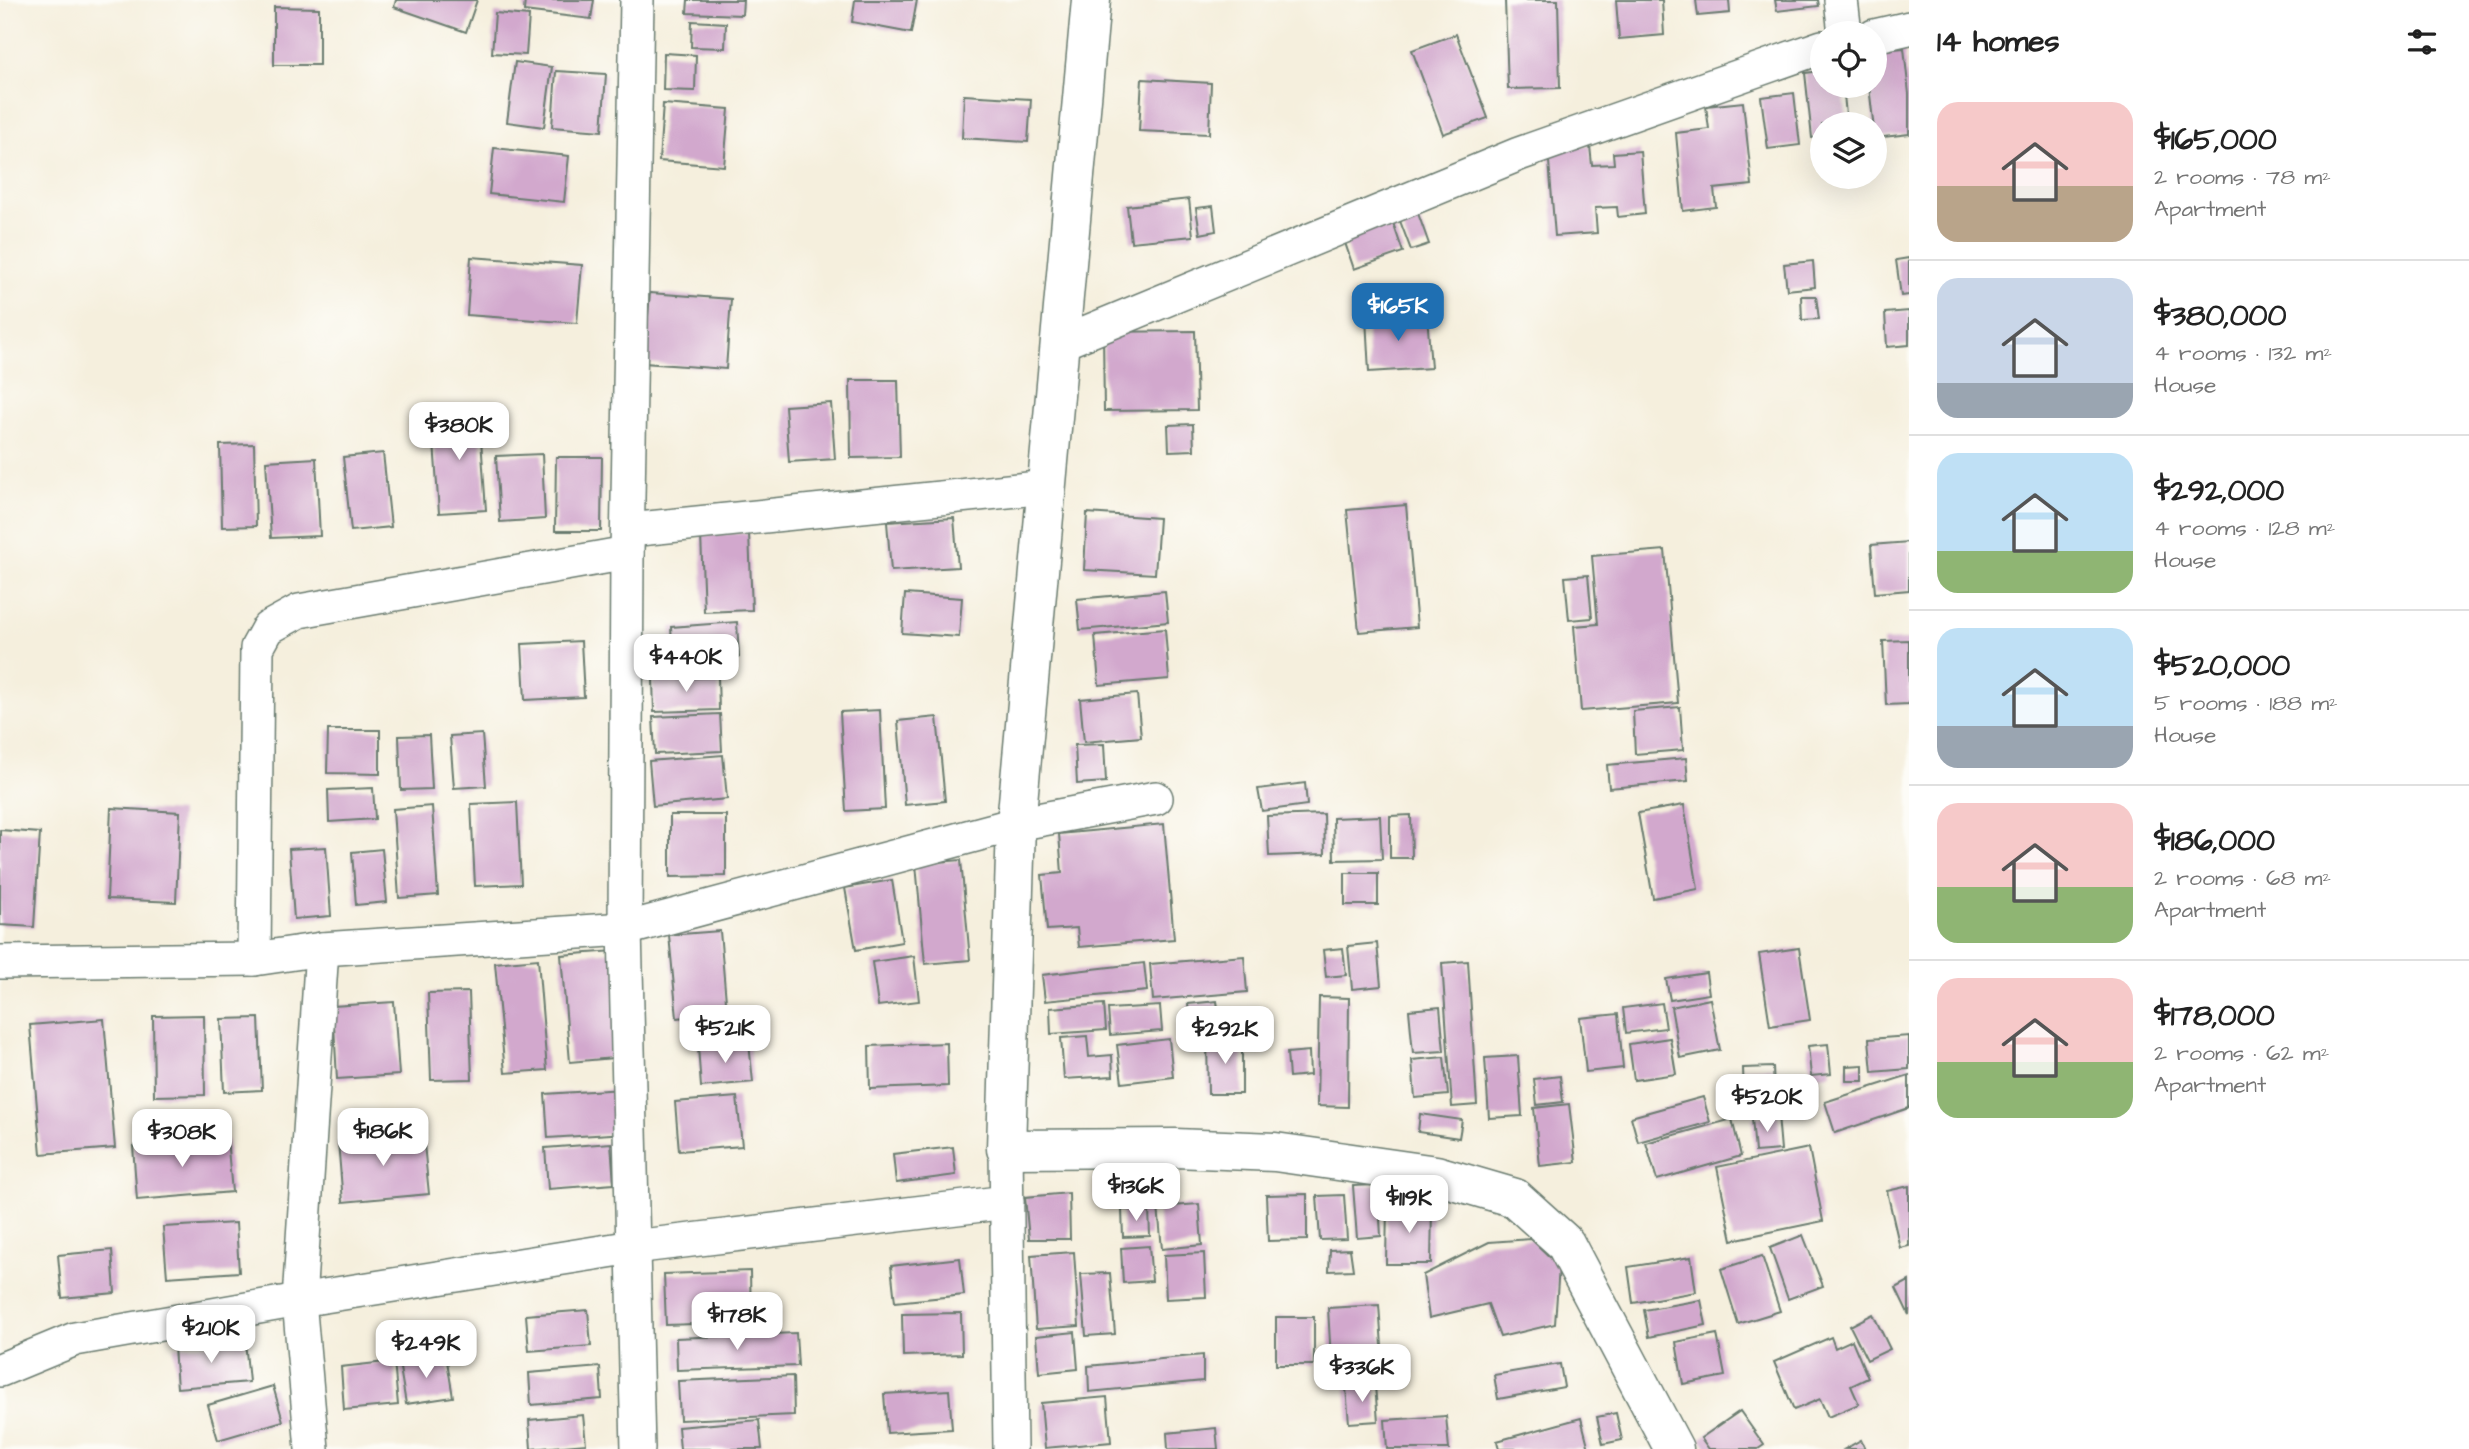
<!DOCTYPE html>
<html lang="en">
<head>
<meta charset="utf-8">
<style>
  body { margin:0; font-family:"Architects Daughter",sans-serif; background:#f6f6f6; color:#222; height:100vh; display:flex; flex-direction:column; font-size:26px; white-space:nowrap }
  * { box-sizing:border-box; margin:0 }
  p { font-size:23px; color:#767676 }
  .icon { flex:none; width:38px; height:38px; fill:none; stroke:currentColor; stroke-width:2; stroke-linecap:round; stroke-linejoin:round }
  .map { position:relative; flex:1; overflow:hidden }
  .panel { display:flex; flex-direction:column; background:#fff; width:560px }
  .panel>* { flex:none }
  .controls { position:absolute; left:1810px; top:21px; display:grid; gap:14px }
  .controls a { display:grid; place-items:center; width:77px; height:77px; border-radius:50%; background:#fff; box-shadow:0 7px 28px #0002; font-size:35px }
  .price { position:absolute; translate:-50% -60px; padding:0 16px; border-radius:14px; background:#fff; color:#222; font-size:23px; line-height:46px; filter:drop-shadow(0 2px 4px #0008) }
  .price::after { content:''; position:absolute; left:50%; top:42px; width:21px; height:16px; margin-left:-10px; background:inherit; clip-path:polygon(0 0,100% 0,50% 100%) }
  .price.on { background:#1f6fb2; color:#fff }
  ul { padding:0; list-style:none }
  li { display:flex; align-items:center; gap:21px; height:175px; padding:0 28px }
  li+li { border-top:2px solid #e0e0e0 }
  li span { display:grid; place-items:center; flex:none; width:196px; height:140px; border-radius:21px; color:#555 }
  li>.icon { margin-inline-start:auto }
  span .icon { width:84px; height:84px; fill:#fffc; stroke-width:1 }
  li b { font-size:30px }
  h2 { display:flex; justify-content:space-between; align-items:center; height:84px; padding:0 28px; font-size:30px }
  main { display:flex; flex:1; min-height:0 }
  .map>svg:first-child { display:block }
  .building { fill:#d2a8cd }
  .lines { fill:none; stroke-linecap:round; stroke-linejoin:round }
  .minor-casing { stroke:#6a7b6f; stroke-width:36 }
  .tertiary-casing { stroke:#6a7b6f; stroke-width:41 }
  .minor { stroke:#fff; stroke-width:33 }
  .tertiary { stroke:#fff; stroke-width:38 }
</style>
</head>
<body>
<main>
<div class="map">
<svg width="1909" height="1449" viewBox="0 0 1909 1449">
  <rect width="100%" height="100%" fill="#fdfcf7"/>
  <filter id="ink" filterUnits="userSpaceOnUse"><feTurbulence type="fractalNoise" baseFrequency=".0143" numOctaves="2"/><feDisplacementMap in="SourceGraphic" scale="14" xChannelSelector="R" yChannelSelector="G"/><feConvolveMatrix kernelMatrix="1 2 1 2 8 2 1 2 1" color-interpolation-filters="sRGB"/></filter>
  <filter id="wash" filterUnits="userSpaceOnUse"><feTurbulence type="fractalNoise" baseFrequency=".00686" numOctaves="4" result="noise"/><feDisplacementMap in="SourceGraphic" scale="28" xChannelSelector="R" yChannelSelector="G"/><feGaussianBlur stdDeviation="1.57" result="paint"/><feColorMatrix in="noise" values="0 0 0 0 0 0 0 0 0 0 0 0 0 0 0 0 0 1.4 0 .05"/><feComposite in="paint" operator="in"/></filter>
  <g filter="url(#wash)">
    <rect width="100%" height="100%" fill="#f5efdd"/>
    <g id="blocks">
      <g class="building">
        <polygon points="396,0 477,0 466,32 394,7"/>
        <polygon points="525,0 594,0 591,19 524,11"/>
        <polygon points="688,0 743,0 742,15 687,13"/>
        <polygon points="855,0 917,0 911,33 852,22"/>
        <polygon points="1505,0 1558,0 1560,88 1508,89"/>
        <polygon points="1616,0 1662,0 1664,35 1619,39"/>
        <polygon points="1696,0 1729,0 1730,13 1698,16"/>
        <polygon points="1775,0 1818,0 1819,6 1777,11"/>
        <polygon points="274,7 319,8 319,65 274,65"/>
        <polygon points="495,13 529,16 526,55 492,53"/>
        <polygon points="692,21 726,23 725,48 691,47"/>
        <polygon points="1456,34 1488,118 1443,134 1412,50"/>
        <polygon points="1904,48 1909,94 1909,134 1875,138 1869,86 1874,86 1874,51"/>
        <polygon points="664,53 696,55 695,91 663,90"/>
        <polygon points="515,62 552,67 544,127 507,122"/>
        <polygon points="556,71 606,74 602,131 552,127"/>
        <polygon points="1822,71 1822,86 1843,86 1847,124 1822,124 1822,137 1812,138 1805,73"/>
        <polygon points="1142,79 1211,83 1209,134 1139,131"/>
        <polygon points="1794,93 1800,145 1768,149 1761,97"/>
        <polygon points="964,95 1031,99 1028,142 962,138"/>
        <polygon points="1743,102 1752,185 1714,189 1716,207 1683,211 1676,133 1709,129 1706,106"/>
        <polygon points="663,104 729,109 724,166 659,161"/>
        <polygon points="1590,146 1592,165 1614,164 1613,153 1640,151 1645,214 1618,217 1617,207 1595,208 1597,233 1555,236 1548,149"/>
        <polygon points="494,148 569,156 564,202 489,194"/>
        <polygon points="1189,199 1193,236 1131,242 1127,206"/>
        <polygon points="1415,205 1429,244 1411,250 1397,213"/>
        <polygon points="1213,206 1216,231 1200,234 1196,208"/>
        <polygon points="1391,217 1403,252 1354,269 1342,234"/>
        <polygon points="471,257 582,265 577,323 467,315"/>
        <polygon points="1909,258 1909,295 1901,296 1896,260"/>
        <polygon points="1813,261 1815,287 1787,290 1784,264"/>
        <polygon points="650,293 731,299 726,369 644,363"/>
        <polygon points="1801,296 1816,296 1819,319 1802,320"/>
        <polygon points="1909,311 1909,345 1887,347 1885,313"/>
        <polygon points="1427,314 1431,368 1369,372 1366,318"/>
        <polygon points="1195,331 1197,410 1104,411 1103,332"/>
        <polygon points="850,380 898,380 900,457 851,458"/>
        <polygon points="831,403 835,459 789,462 785,406"/>
        <polygon points="479,411 486,510 439,513 432,414"/>
        <polygon points="1193,424 1194,450 1169,451 1168,425"/>
        <polygon points="254,444 256,526 222,527 220,445"/>
        <polygon points="383,453 391,527 351,531 343,457"/>
        <polygon points="542,454 545,519 500,522 496,456"/>
        <polygon points="556,457 602,457 601,531 555,531"/>
        <polygon points="316,458 320,536 271,538 266,461"/>
        <polygon points="1406,505 1417,627 1359,632 1347,510"/>
        <polygon points="1087,513 1159,518 1155,574 1084,570"/>
        <polygon points="954,518 958,567 891,571 887,522"/>
        <polygon points="749,533 752,610 704,612 701,535"/>
        <polygon points="1909,542 1909,590 1875,593 1871,545"/>
        <polygon points="1665,550 1678,703 1581,711 1574,626 1598,624 1592,556"/>
        <polygon points="1588,575 1592,618 1569,620 1565,577"/>
        <polygon points="1165,591 1168,622 1080,630 1077,599"/>
        <polygon points="905,594 962,598 959,637 902,633"/>
        <polygon points="737,622 739,657 673,663 671,627"/>
        <polygon points="1165,629 1169,679 1099,685 1095,635"/>
        <polygon points="1909,640 1909,704 1886,705 1883,641"/>
        <polygon points="581,641 584,697 525,700 522,644"/>
        <polygon points="718,677 719,710 654,712 653,679"/>
        <polygon points="1137,694 1141,737 1084,742 1080,699"/>
        <polygon points="1680,707 1683,750 1635,754 1633,711"/>
        <polygon points="880,710 885,809 846,811 840,712"/>
        <polygon points="720,714 722,751 655,754 653,717"/>
        <polygon points="937,717 945,801 905,805 898,721"/>
        <polygon points="328,730 380,730 380,774 327,773"/>
        <polygon points="482,734 486,786 454,788 450,736"/>
        <polygon points="429,735 432,789 401,790 399,736"/>
        <polygon points="1104,744 1106,782 1077,784 1075,745"/>
        <polygon points="723,755 727,799 653,806 649,761"/>
        <polygon points="1686,758 1688,781 1609,788 1607,765"/>
        <polygon points="1305,783 1307,805 1262,811 1258,789"/>
        <polygon points="373,788 375,819 329,822 328,790"/>
        <polygon points="517,802 521,884 475,886 471,804"/>
        <polygon points="1684,805 1698,889 1653,898 1638,813"/>
        <polygon points="432,806 438,895 399,898 393,809"/>
        <polygon points="111,808 180,812 176,902 107,899"/>
        <polygon points="1324,814 1325,854 1269,856 1267,816"/>
        <polygon points="670,815 726,815 726,876 670,877"/>
        <polygon points="1411,815 1412,858 1390,858 1390,816"/>
        <polygon points="1380,816 1382,859 1334,860 1333,818"/>
        <polygon points="1164,824 1174,939 1079,947 1077,928 1047,930 1042,875 1062,873 1059,834"/>
        <polygon points="0,830 40,833 34,927 0,925"/>
        <polygon points="326,847 331,916 294,919 289,849"/>
        <polygon points="382,849 387,902 356,905 352,852"/>
        <polygon points="961,860 970,960 925,964 916,864"/>
        <rect x="1345" y="873" width="33" height="32"/>
        <polygon points="892,880 902,942 856,950 845,888"/>
        <polygon points="720,931 727,1013 677,1018 669,935"/>
        <polygon points="1377,943 1381,986 1352,989 1348,946"/>
        <polygon points="1343,948 1346,975 1326,977 1323,950"/>
        <polygon points="1799,948 1810,1020 1770,1026 1759,954"/>
        <polygon points="615,951 624,1057 570,1062 561,955"/>
        <polygon points="914,956 919,1001 878,1006 872,962"/>
        <polygon points="1244,956 1247,992 1153,1000 1150,964"/>
        <polygon points="538,959 547,1070 505,1073 495,963"/>
        <polygon points="1468,961 1477,1105 1452,1107 1442,963"/>
        <polygon points="1144,963 1147,991 1045,1001 1042,975"/>
        <polygon points="1706,973 1709,994 1670,1000 1666,979"/>
        <polygon points="469,992 472,1079 431,1080 428,993"/>
        <polygon points="1319,997 1349,998 1348,1107 1317,1106"/>
        <polygon points="1710,999 1720,1050 1680,1058 1671,1007"/>
        <polygon points="1217,1001 1221,1030 1191,1033 1188,1004"/>
        <polygon points="394,1002 399,1075 337,1079 333,1006"/>
        <polygon points="1662,1003 1666,1028 1626,1033 1623,1008"/>
        <polygon points="1104,1004 1106,1030 1051,1034 1050,1008"/>
        <polygon points="1160,1006 1162,1031 1110,1035 1108,1009"/>
        <polygon points="1440,1007 1444,1051 1413,1053 1409,1010"/>
        <polygon points="1618,1014 1623,1068 1586,1072 1580,1018"/>
        <polygon points="204,1015 205,1095 154,1096 153,1016"/>
        <polygon points="259,1018 262,1090 224,1092 221,1019"/>
        <polygon points="104,1019 115,1148 41,1154 30,1025"/>
        <polygon points="1087,1036 1089,1057 1112,1055 1113,1076 1064,1079 1061,1038"/>
        <polygon points="1909,1036 1909,1069 1872,1072 1869,1039"/>
        <polygon points="1670,1038 1676,1074 1634,1080 1629,1044"/>
        <polygon points="1169,1039 1173,1077 1122,1083 1117,1045"/>
        <polygon points="1207,1039 1242,1039 1242,1094 1208,1094"/>
        <polygon points="749,1043 753,1082 701,1087 698,1047"/>
        <polygon points="947,1043 948,1086 870,1089 869,1046"/>
        <polygon points="1828,1044 1831,1074 1811,1076 1808,1046"/>
        <polygon points="1309,1051 1310,1075 1289,1077 1287,1053"/>
        <polygon points="1518,1056 1522,1116 1489,1118 1485,1058"/>
        <polygon points="1444,1057 1448,1095 1415,1098 1412,1060"/>
        <polygon points="1863,1065 1863,1081 1846,1081 1846,1066"/>
        <polygon points="1773,1067 1774,1093 1744,1095 1743,1068"/>
        <polygon points="1909,1075 1909,1108 1835,1133 1825,1102"/>
        <polygon points="1560,1076 1563,1102 1537,1105 1534,1079"/>
        <polygon points="623,1089 626,1133 548,1138 545,1094"/>
        <polygon points="737,1097 742,1146 679,1151 675,1102"/>
        <polygon points="1703,1097 1710,1122 1638,1142 1631,1117"/>
        <polygon points="1569,1104 1576,1162 1540,1166 1534,1108"/>
        <polygon points="1420,1114 1462,1120 1459,1138 1418,1132"/>
        <polygon points="1778,1115 1781,1150 1755,1152 1752,1118"/>
        <polygon points="1732,1119 1741,1156 1657,1180 1646,1143"/>
        <polygon points="423,1134 429,1194 343,1202 338,1141"/>
        <polygon points="227,1138 232,1192 137,1200 133,1146"/>
        <polygon points="611,1143 614,1184 548,1189 545,1148"/>
        <polygon points="953,1147 956,1175 896,1183 893,1154"/>
        <polygon points="1809,1148 1823,1221 1732,1240 1717,1167"/>
        <polygon points="1159,1168 1161,1201 1121,1204 1119,1171"/>
        <polygon points="1378,1185 1381,1236 1357,1238 1353,1186"/>
        <polygon points="1909,1186 1909,1246 1900,1248 1887,1191"/>
        <polygon points="1069,1193 1070,1239 1029,1239 1025,1197"/>
        <polygon points="1307,1194 1307,1240 1268,1241 1266,1195"/>
        <polygon points="1344,1195 1347,1239 1320,1240 1317,1196"/>
        <polygon points="1199,1204 1202,1245 1162,1249 1158,1207"/>
        <polygon points="1387,1204 1432,1207 1431,1264 1386,1264"/>
        <polygon points="1149,1209 1150,1236 1123,1237 1122,1210"/>
        <polygon points="236,1223 239,1272 167,1277 163,1227"/>
        <polygon points="1803,1235 1823,1286 1788,1299 1770,1248"/>
        <polygon points="1531,1239 1559,1266 1555,1324 1500,1337 1488,1304 1429,1318 1423,1275 1489,1242"/>
        <polygon points="1149,1246 1152,1281 1123,1283 1121,1248"/>
        <polygon points="1350,1249 1353,1270 1329,1271 1330,1250"/>
        <polygon points="112,1250 115,1293 62,1298 58,1255"/>
        <polygon points="1074,1252 1079,1326 1036,1329 1031,1255"/>
        <polygon points="1204,1253 1206,1297 1166,1299 1164,1255"/>
        <polygon points="1762,1256 1780,1311 1738,1324 1721,1269"/>
        <polygon points="1691,1257 1696,1292 1633,1303 1628,1267"/>
        <polygon points="960,1258 964,1295 895,1302 891,1266"/>
        <polygon points="750,1271 751,1322 666,1325 664,1274"/>
        <polygon points="1110,1273 1115,1334 1086,1336 1081,1274"/>
        <polygon points="1909,1281 1909,1315 1896,1288"/>
        <polygon points="1701,1300 1706,1325 1649,1337 1644,1310"/>
        <polygon points="1379,1305 1384,1373 1332,1377 1328,1308"/>
        <polygon points="588,1310 591,1346 529,1351 526,1315"/>
        <polygon points="961,1313 962,1354 903,1356 902,1314"/>
        <polygon points="1873,1314 1890,1349 1867,1360 1850,1326"/>
        <rect x="1276" y="1317" width="38" height="48"/>
        <polygon points="1075,1332 1078,1369 1039,1373 1036,1336"/>
        <polygon points="796,1333 798,1366 677,1370 676,1338"/>
        <polygon points="1717,1334 1725,1376 1683,1384 1676,1342"/>
        <polygon points="1831,1337 1835,1348 1852,1340 1868,1378 1851,1386 1859,1404 1828,1417 1820,1399 1794,1410 1774,1362"/>
        <polygon points="245,1341 249,1382 177,1388 174,1347"/>
        <polygon points="446,1355 453,1397 406,1404 399,1362"/>
        <polygon points="1203,1355 1203,1381 1089,1392 1088,1366"/>
        <polygon points="394,1361 398,1405 344,1410 341,1367"/>
        <polygon points="1560,1364 1564,1387 1498,1399 1494,1375"/>
        <polygon points="600,1367 602,1399 531,1405 529,1373"/>
        <polygon points="793,1376 794,1415 680,1420 678,1381"/>
        <polygon points="273,1386 283,1421 218,1440 208,1405"/>
        <polygon points="1375,1386 1378,1421 1349,1423 1346,1388"/>
        <polygon points="949,1390 952,1429 887,1433 884,1394"/>
        <polygon points="1107,1397 1111,1442 1045,1448 1041,1403"/>
        <polygon points="1740,1411 1764,1445 1758,1449 1709,1449 1701,1438"/>
        <polygon points="1616,1413 1622,1440 1603,1444 1597,1417"/>
        <polygon points="583,1415 586,1444 531,1449 529,1420"/>
        <polygon points="1446,1416 1449,1449 1387,1449 1385,1420"/>
        <polygon points="1581,1418 1589,1449 1499,1449 1497,1441"/>
        <polygon points="759,1420 762,1449 680,1449 678,1427"/>
        <polygon points="1216,1428 1218,1449 1168,1449 1167,1433"/>
        <polygon points="1861,1440 1865,1449 1845,1449"/>
      </g>
    </g>
  </g>
  <g filter="url(#ink)">
    <use href="#blocks" fill-opacity="0" stroke="#6a7b6f" stroke-width="2"/>
    <g class="lines">
      <defs>
        <g id="minor">
          <polyline points="637,0 627,553 625,929 638,1449"/>
          <polyline points="1841,0 1845,33"/>
          <polyline points="1874,36 1909,28"/>
          <polyline points="1061,343 1519,154 1822,47"/>
          <polyline points="629,530 1047,487"/>
          <polyline points="254,959 257,648 268,628 299,611 627,553"/>
          <polyline points="0,962 254,959 322,949 625,929 1016,824 1156,798"/>
          <polyline points="1006,1149 1010,1449"/>
          <polyline points="0,1370 75,1339 299,1300 633,1247 1007,1202"/>
          <polyline points="312,1449 299,1300 322,949"/>
        </g>
        <polyline id="tertiary" points="1091,0 1016,824 1006,1149 1175,1148 1275,1152 1436,1175 1515,1198 1565,1243 1674,1449"/>
      </defs>
      <use href="#minor" class="minor-casing"/>
      <use href="#tertiary" class="tertiary-casing"/>
      <use href="#minor" class="minor"/>
      <use href="#tertiary" class="tertiary"/>
    </g>
  </g>
</svg>
<div class="controls">
<a><svg class="icon" aria-label="locate" viewBox="0 0 24 24"><circle cx="12" cy="12" r="6"/><path d="M12 2v4M12 18v4M2 12h4M18 12h4"/></svg></a>
<a><svg class="icon" aria-label="layers" viewBox="0 0 24 24"><path d="M12 4l9 5-9 5-9-5zM3 14l9 5 9-5"/></svg></a>
</div>
<b class="price on" style="left:1398px;top:343px">$165K</b>
<b class="price" style="left:459px;top:462px">$380K</b>
<b class="price" style="left:686px;top:694px">$440K</b>
<b class="price" style="left:725px;top:1065px">$521K</b>
<b class="price" style="left:1225px;top:1066px">$292K</b>
<b class="price" style="left:1767px;top:1134px">$520K</b>
<b class="price" style="left:383px;top:1168px">$186K</b>
<b class="price" style="left:182px;top:1169px">$308K</b>
<b class="price" style="left:1136px;top:1223px">$136K</b>
<b class="price" style="left:1409px;top:1235px">$119K</b>
<b class="price" style="left:737px;top:1352px">$178K</b>
<b class="price" style="left:211px;top:1365px">$210K</b>
<b class="price" style="left:426px;top:1380px">$249K</b>
<b class="price" style="left:1362px;top:1404px">$336K</b>
</div>
<section class="panel">
<h2>14 homes<svg class="icon" aria-label="filters" viewBox="0 0 24 24"><path d="M4 7h16M4 17h16"/><circle cx="9" cy="7" r="2"/><circle cx="15" cy="17" r="2"/></svg></h2>
<ul>
<li><span style="background:linear-gradient(#f6c9c9 60%,#b9a48a 0)"><svg class="icon" aria-label="home" viewBox="0 0 24 24"><path d="M3 11l9-7 9 7M6 9v11h12V9"/></svg></span><div><b>$165,000</b><p>2 rooms · 78 m²</p><p>Apartment</p></div></li>
<li><span style="background:linear-gradient(#c9d6e8 75%,#9aa5b1 0)"><svg class="icon" aria-label="home" viewBox="0 0 24 24"><path d="M3 11l9-7 9 7M6 9v11h12V9"/></svg></span><div><b>$380,000</b><p>4 rooms · 132 m²</p><p>House</p></div></li>
<li><span style="background:linear-gradient(#bfe0f5 70%,#8fb573 0)"><svg class="icon" aria-label="home" viewBox="0 0 24 24"><path d="M3 11l9-7 9 7M6 9v11h12V9"/></svg></span><div><b>$292,000</b><p>4 rooms · 128 m²</p><p>House</p></div></li>
<li><span style="background:linear-gradient(#bfe0f5 70%,#9aa5b1 0)"><svg class="icon" aria-label="home" viewBox="0 0 24 24"><path d="M3 11l9-7 9 7M6 9v11h12V9"/></svg></span><div><b>$520,000</b><p>5 rooms · 188 m²</p><p>House</p></div></li>
<li><span style="background:linear-gradient(#f6c9c9 60%,#8fb573 0)"><svg class="icon" aria-label="home" viewBox="0 0 24 24"><path d="M3 11l9-7 9 7M6 9v11h12V9"/></svg></span><div><b>$186,000</b><p>2 rooms · 68 m²</p><p>Apartment</p></div></li>
<li><span style="background:linear-gradient(#f6c9c9 60%,#8fb573 0)"><svg class="icon" aria-label="home" viewBox="0 0 24 24"><path d="M3 11l9-7 9 7M6 9v11h12V9"/></svg></span><div><b>$178,000</b><p>2 rooms · 62 m²</p><p>Apartment</p></div></li>
</ul>
</section>
</main>
</body>
</html>
